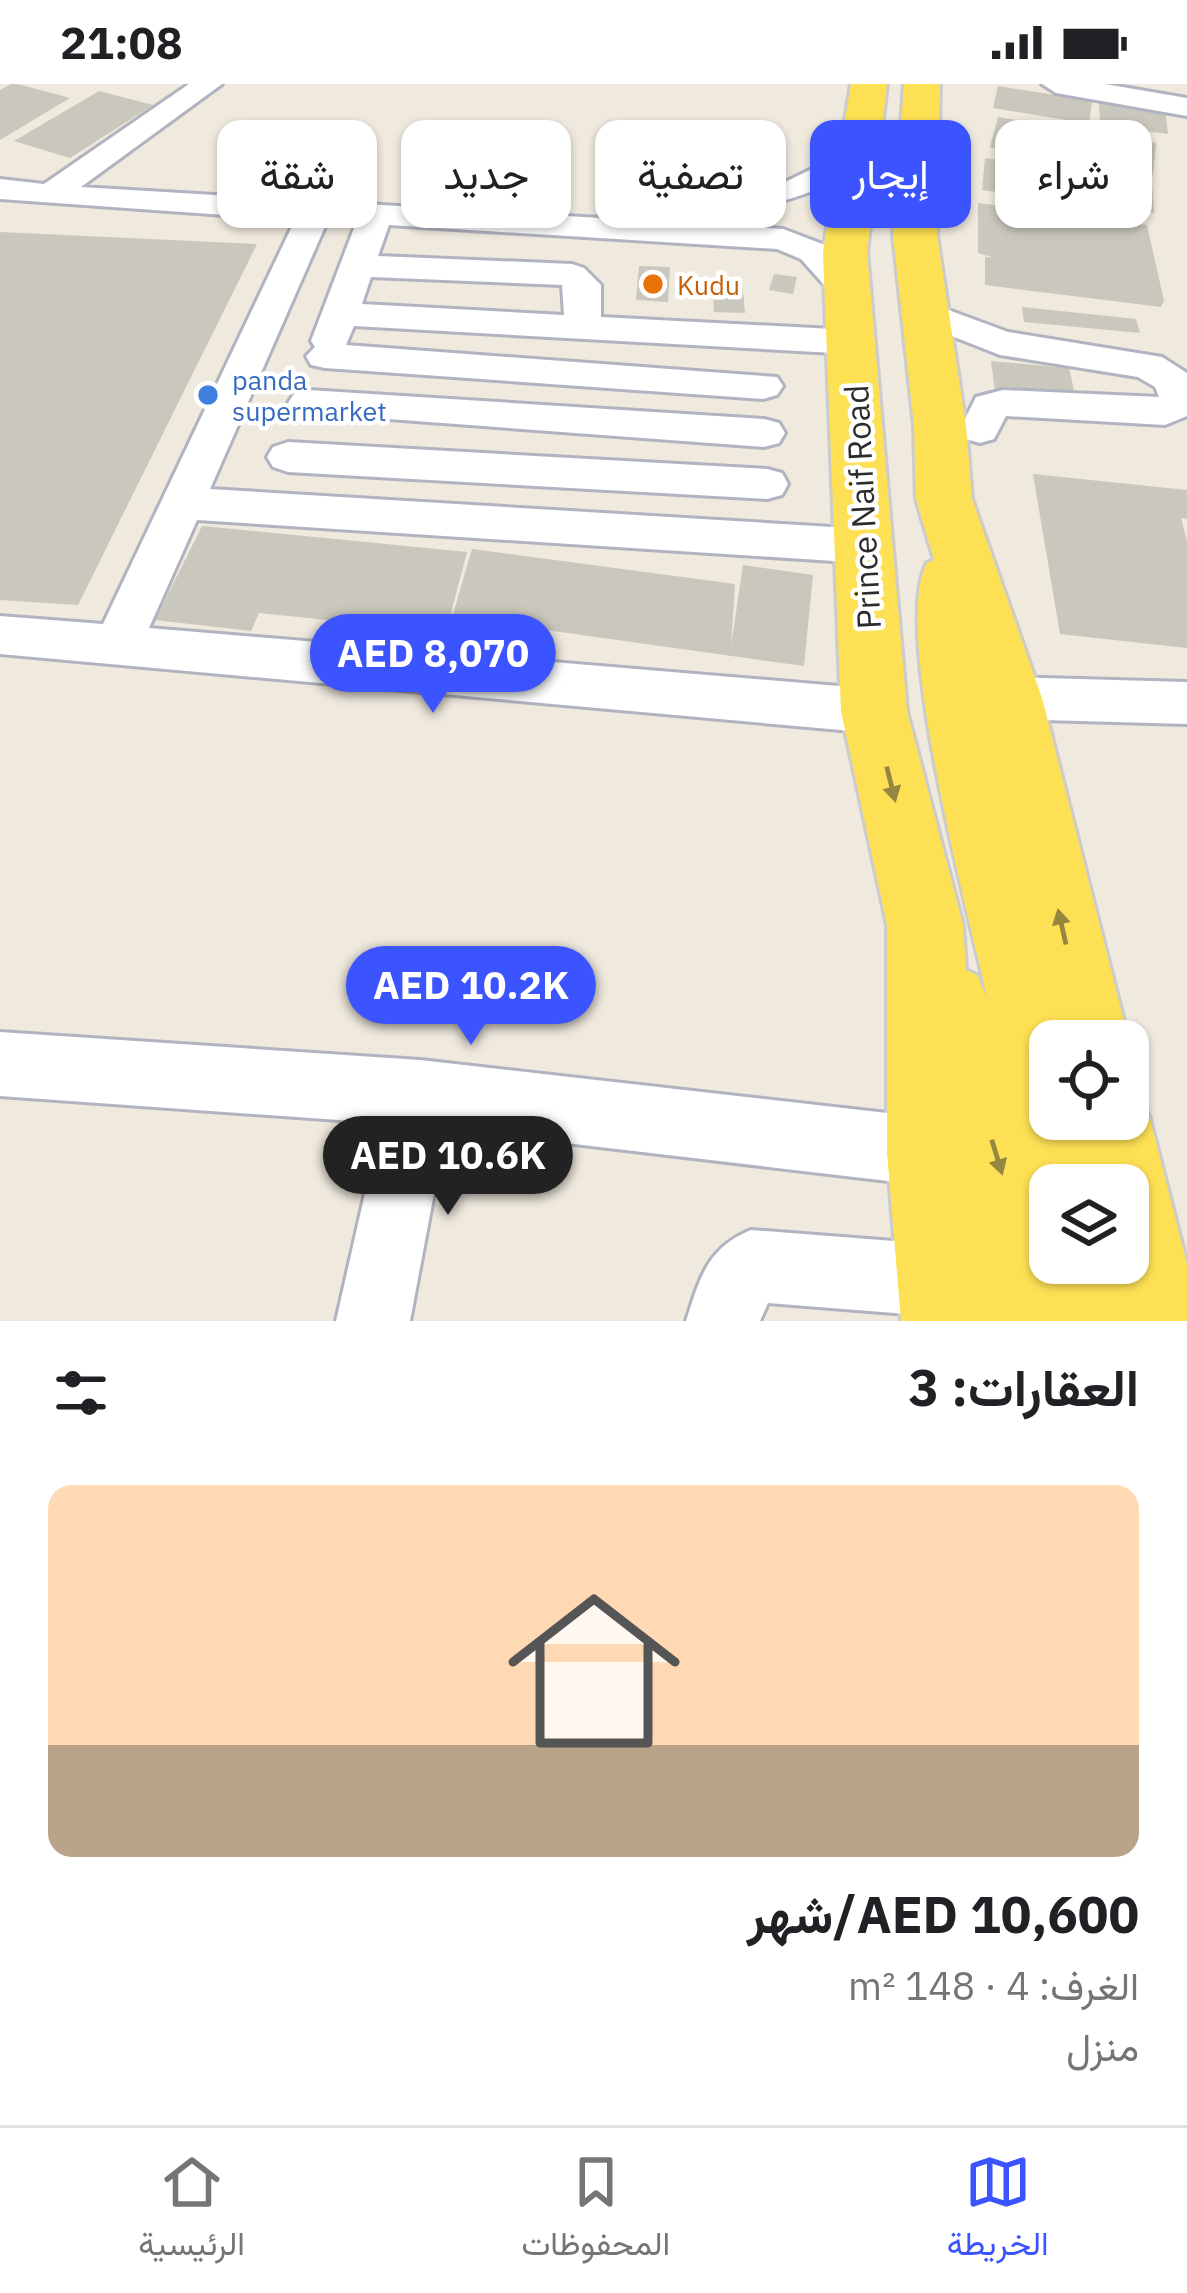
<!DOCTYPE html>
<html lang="ar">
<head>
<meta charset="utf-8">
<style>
  body { margin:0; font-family:"IBM Plex Sans",Vazirmatn,sans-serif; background:#f6f6f6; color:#202124; direction:rtl; height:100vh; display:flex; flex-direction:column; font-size:45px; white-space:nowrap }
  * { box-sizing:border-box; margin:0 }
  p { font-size:39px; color:#757577 }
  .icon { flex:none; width:66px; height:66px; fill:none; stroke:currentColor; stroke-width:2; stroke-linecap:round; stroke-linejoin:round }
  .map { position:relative; height:1237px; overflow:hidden; direction:ltr }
  .panel { display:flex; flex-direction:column; background:#fff; flex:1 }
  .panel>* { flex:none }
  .guide { position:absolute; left:36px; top:36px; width:1116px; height:108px; direction:rtl; display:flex; gap:24px }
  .controls { position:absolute; left:1029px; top:936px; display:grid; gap:24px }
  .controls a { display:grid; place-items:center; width:120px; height:120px; border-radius:24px; background:#fff; box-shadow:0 3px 9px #0004; font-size:60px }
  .price { position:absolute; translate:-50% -102px; padding:0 27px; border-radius:42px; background:#3b54ff; color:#fff; font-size:39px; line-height:78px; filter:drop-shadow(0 3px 6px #0008) }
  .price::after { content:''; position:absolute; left:50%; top:72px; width:36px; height:27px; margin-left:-18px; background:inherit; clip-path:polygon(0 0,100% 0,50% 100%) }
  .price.selected { background:#222; color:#fff }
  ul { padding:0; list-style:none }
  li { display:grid; align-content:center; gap:24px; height:636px; padding:0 48px }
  li span { display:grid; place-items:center; height:372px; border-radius:24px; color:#555 }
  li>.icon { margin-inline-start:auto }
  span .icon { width:216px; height:216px; fill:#fffc; stroke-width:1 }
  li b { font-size:51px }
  h2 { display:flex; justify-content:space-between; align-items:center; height:144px; padding:0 48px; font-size:51px }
  .chip { padding:0 42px; border-radius:24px; background:#fff; box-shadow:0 3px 9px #0004; font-size:42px; line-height:108px }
  .chip.selected { background:#3b54ff; color:#fff }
  .status { display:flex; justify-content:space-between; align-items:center; height:84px; padding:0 60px; background:#fff; direction:ltr }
  .status svg { height:33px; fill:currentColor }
  .tabs { display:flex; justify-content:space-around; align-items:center; height:168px; border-top:3px solid #e0e0e0; background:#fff; font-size:33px; color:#757577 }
  .tabs a { display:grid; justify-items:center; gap:6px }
  .tabs .selected { color:#3b54ff }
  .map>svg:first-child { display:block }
  .building { fill:#cac7bc }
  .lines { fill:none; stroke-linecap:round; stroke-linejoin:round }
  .minor-casing { stroke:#b2b3c1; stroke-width:6 }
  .major-casing { stroke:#ccc; stroke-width:6 }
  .minor { fill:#fff; fill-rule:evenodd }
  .major { fill:#fee054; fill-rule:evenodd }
  .oneway { fill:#958640 }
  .food-dot { fill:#e8710a; stroke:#fff; stroke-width:4.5 }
  .shop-dot { fill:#3f7fe0; stroke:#fff; stroke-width:4.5 }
  .labels { text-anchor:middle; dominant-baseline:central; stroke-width:9; stroke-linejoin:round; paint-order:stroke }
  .far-food-label { font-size:27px; fill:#c56008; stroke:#fff; text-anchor:start }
  .far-shop-label { font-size:27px; fill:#366cbe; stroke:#fff; text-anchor:start }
  .street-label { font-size:33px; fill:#2c2c2c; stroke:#fff }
</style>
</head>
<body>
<div class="status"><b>21:08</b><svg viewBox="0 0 49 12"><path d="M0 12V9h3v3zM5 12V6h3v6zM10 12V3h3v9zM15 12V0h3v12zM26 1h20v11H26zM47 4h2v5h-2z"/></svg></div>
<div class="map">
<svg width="1187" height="1237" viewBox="0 0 1187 1237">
  <rect width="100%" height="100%" fill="#efe9de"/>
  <g class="building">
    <polygon points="11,0 18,0 70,14 0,56 0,6"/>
    <polygon points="998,2 1092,17 1089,40 993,24"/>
    <polygon points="99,7 153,21 70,74 14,57"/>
    <polygon points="1099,16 1165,25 1168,50 1100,41"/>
    <polygon points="998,33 1156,59 1153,91 990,63"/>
    <polygon points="985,74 1152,100 1154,129 982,106"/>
    <polygon points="978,119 1147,141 1164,217 1161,223 985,201 985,173 995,174 978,169"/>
    <polygon points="0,148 257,160 78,521 0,516"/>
    <polygon points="639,182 670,183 668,218 636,216"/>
    <polygon points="774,190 797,193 793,210 769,206"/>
    <polygon points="712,194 742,195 745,229 714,228"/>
    <polygon points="1022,223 1136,235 1140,249 1024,238"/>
    <polygon points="991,277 1069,284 1076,315 995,308"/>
    <polygon points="1033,390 1187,406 1187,435 1181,434 1187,457 1187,564 1060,550"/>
    <polygon points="202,442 467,468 446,548 259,529 251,547 155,536"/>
    <polygon points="472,465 735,500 731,562 743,481 813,491 804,582 539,545 535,565 446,554"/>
  </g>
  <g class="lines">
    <defs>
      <g id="minor">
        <path d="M189 0H222L81 103 783 145 825 161 866 205 861 213H835L801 175 777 165 389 141 378 172 572 180 584 184 601 201V233L852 246 865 250 871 258 865 266 852 270 354 242 346 261 777 293 783 302 777 311 763 315 325 284 311 281 306 272 315 263 311 257 356 139 327 138 210 405 865 445 881 450 888 462 881 474 865 479 197 436 149 544 874 605 892 612 900 627 892 642 874 649 0 570V532L103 540 295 136 0 115V95L44 100ZM371 193 562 201 564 231 362 220Z"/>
        <polygon points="1042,0 1105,0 1187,14 1187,32 1056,9"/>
        <path d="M857 63 868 65 872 72 868 79C817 110 772 125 712 126 695 127 678 130 667 117L683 107 781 100Z"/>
        <polygon points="924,217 1008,248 1162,273 1187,289 1187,332 1165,341 1006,332 994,355 980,359 966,355 960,345 976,313 1003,306 1159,313 1155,303 1138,293 1000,271 911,236 906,228 911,220"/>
        <polygon points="308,306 764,335 779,339 785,349 779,359 764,363 294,328 288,319 294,310"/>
        <polygon points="288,358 767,385 782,389 788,400 782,411 767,415 288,388 273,383 267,373 273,363"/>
        <polygon points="1009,593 1187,598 1187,640 1009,635 991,629 984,614 991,599"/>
        <polygon points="0,948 420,976 931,1034 955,1044 965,1068 955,1092 931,1102 446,1045 410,1237 336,1237 381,1039 0,1012"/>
        <path d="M751 1146 945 1161 971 1171 981 1197 971 1223 945 1233 768 1219 760 1237H686C700 1194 707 1164 751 1146Z"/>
      </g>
      <path id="major" d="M851 0H887L867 168 907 627 963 841 966 886 977 891 988 916C969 831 891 545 927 479L934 476 916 415 914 342 893 151 904 0H940L937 151 966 342 972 415 1042 614 1129 957H1050V1035H1128V1001L1137 1005 1150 1035 1187 1180V1237H901L887 1068V841L841 627 823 168ZM1050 1101H1128V1179H1050Z"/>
    </defs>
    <use href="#minor" class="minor-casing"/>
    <use href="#major" class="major-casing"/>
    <use href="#minor" class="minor"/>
    <use href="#major" class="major"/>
  </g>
  <defs><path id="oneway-solid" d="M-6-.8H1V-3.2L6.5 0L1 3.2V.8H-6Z" transform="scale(3)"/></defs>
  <g class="oneway">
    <use href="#oneway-solid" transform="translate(891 700) rotate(76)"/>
    <use href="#oneway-solid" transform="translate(1062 843) rotate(-103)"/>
    <use href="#oneway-solid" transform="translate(997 1073) rotate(73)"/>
  </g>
  <circle class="food-dot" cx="653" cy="200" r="12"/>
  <circle class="shop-dot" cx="208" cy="311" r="12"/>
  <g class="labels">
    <g class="far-food-label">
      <text x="677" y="200">Kudu</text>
    </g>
    <g class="far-shop-label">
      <text x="232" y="295">panda<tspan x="232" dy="31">supermarket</tspan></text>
    </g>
    <g class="street-label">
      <text transform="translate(862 423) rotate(-93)">Prince Naif Road</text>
    </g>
  </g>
</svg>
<div class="controls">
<a><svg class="icon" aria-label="locate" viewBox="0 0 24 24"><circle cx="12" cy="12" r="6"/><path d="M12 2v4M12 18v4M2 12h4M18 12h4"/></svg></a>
<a><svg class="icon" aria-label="layers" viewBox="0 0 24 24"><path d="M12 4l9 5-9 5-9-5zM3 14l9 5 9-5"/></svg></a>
</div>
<b class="price" style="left:433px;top:632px">AED 8,070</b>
<b class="price" style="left:471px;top:964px">AED 10.2K</b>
<b class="price selected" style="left:448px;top:1134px">AED 10.6K</b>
<div class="guide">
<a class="chip">شراء</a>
<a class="chip selected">إيجار</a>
<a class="chip">تصفية</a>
<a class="chip">جديد</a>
<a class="chip">شقة</a>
</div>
</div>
<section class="panel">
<h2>العقارات: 3<svg class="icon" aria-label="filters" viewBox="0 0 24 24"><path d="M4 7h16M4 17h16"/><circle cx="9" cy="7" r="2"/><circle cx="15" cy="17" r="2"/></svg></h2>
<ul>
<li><span style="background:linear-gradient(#ffd9b3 70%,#b9a48a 0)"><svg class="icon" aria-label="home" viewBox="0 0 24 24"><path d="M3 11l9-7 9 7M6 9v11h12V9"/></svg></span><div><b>AED 10,600/شهر</b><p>الغرف: 4 · 148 m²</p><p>منزل</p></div></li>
</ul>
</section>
<nav class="tabs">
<a class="selected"><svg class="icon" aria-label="map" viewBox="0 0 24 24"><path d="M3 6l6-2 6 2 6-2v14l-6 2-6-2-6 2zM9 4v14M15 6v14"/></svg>الخريطة</a>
<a><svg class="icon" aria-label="saved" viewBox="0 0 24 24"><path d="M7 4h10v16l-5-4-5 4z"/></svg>المحفوظات</a>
<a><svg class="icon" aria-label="home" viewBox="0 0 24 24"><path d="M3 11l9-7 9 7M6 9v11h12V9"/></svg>الرئيسية</a>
</nav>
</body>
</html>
